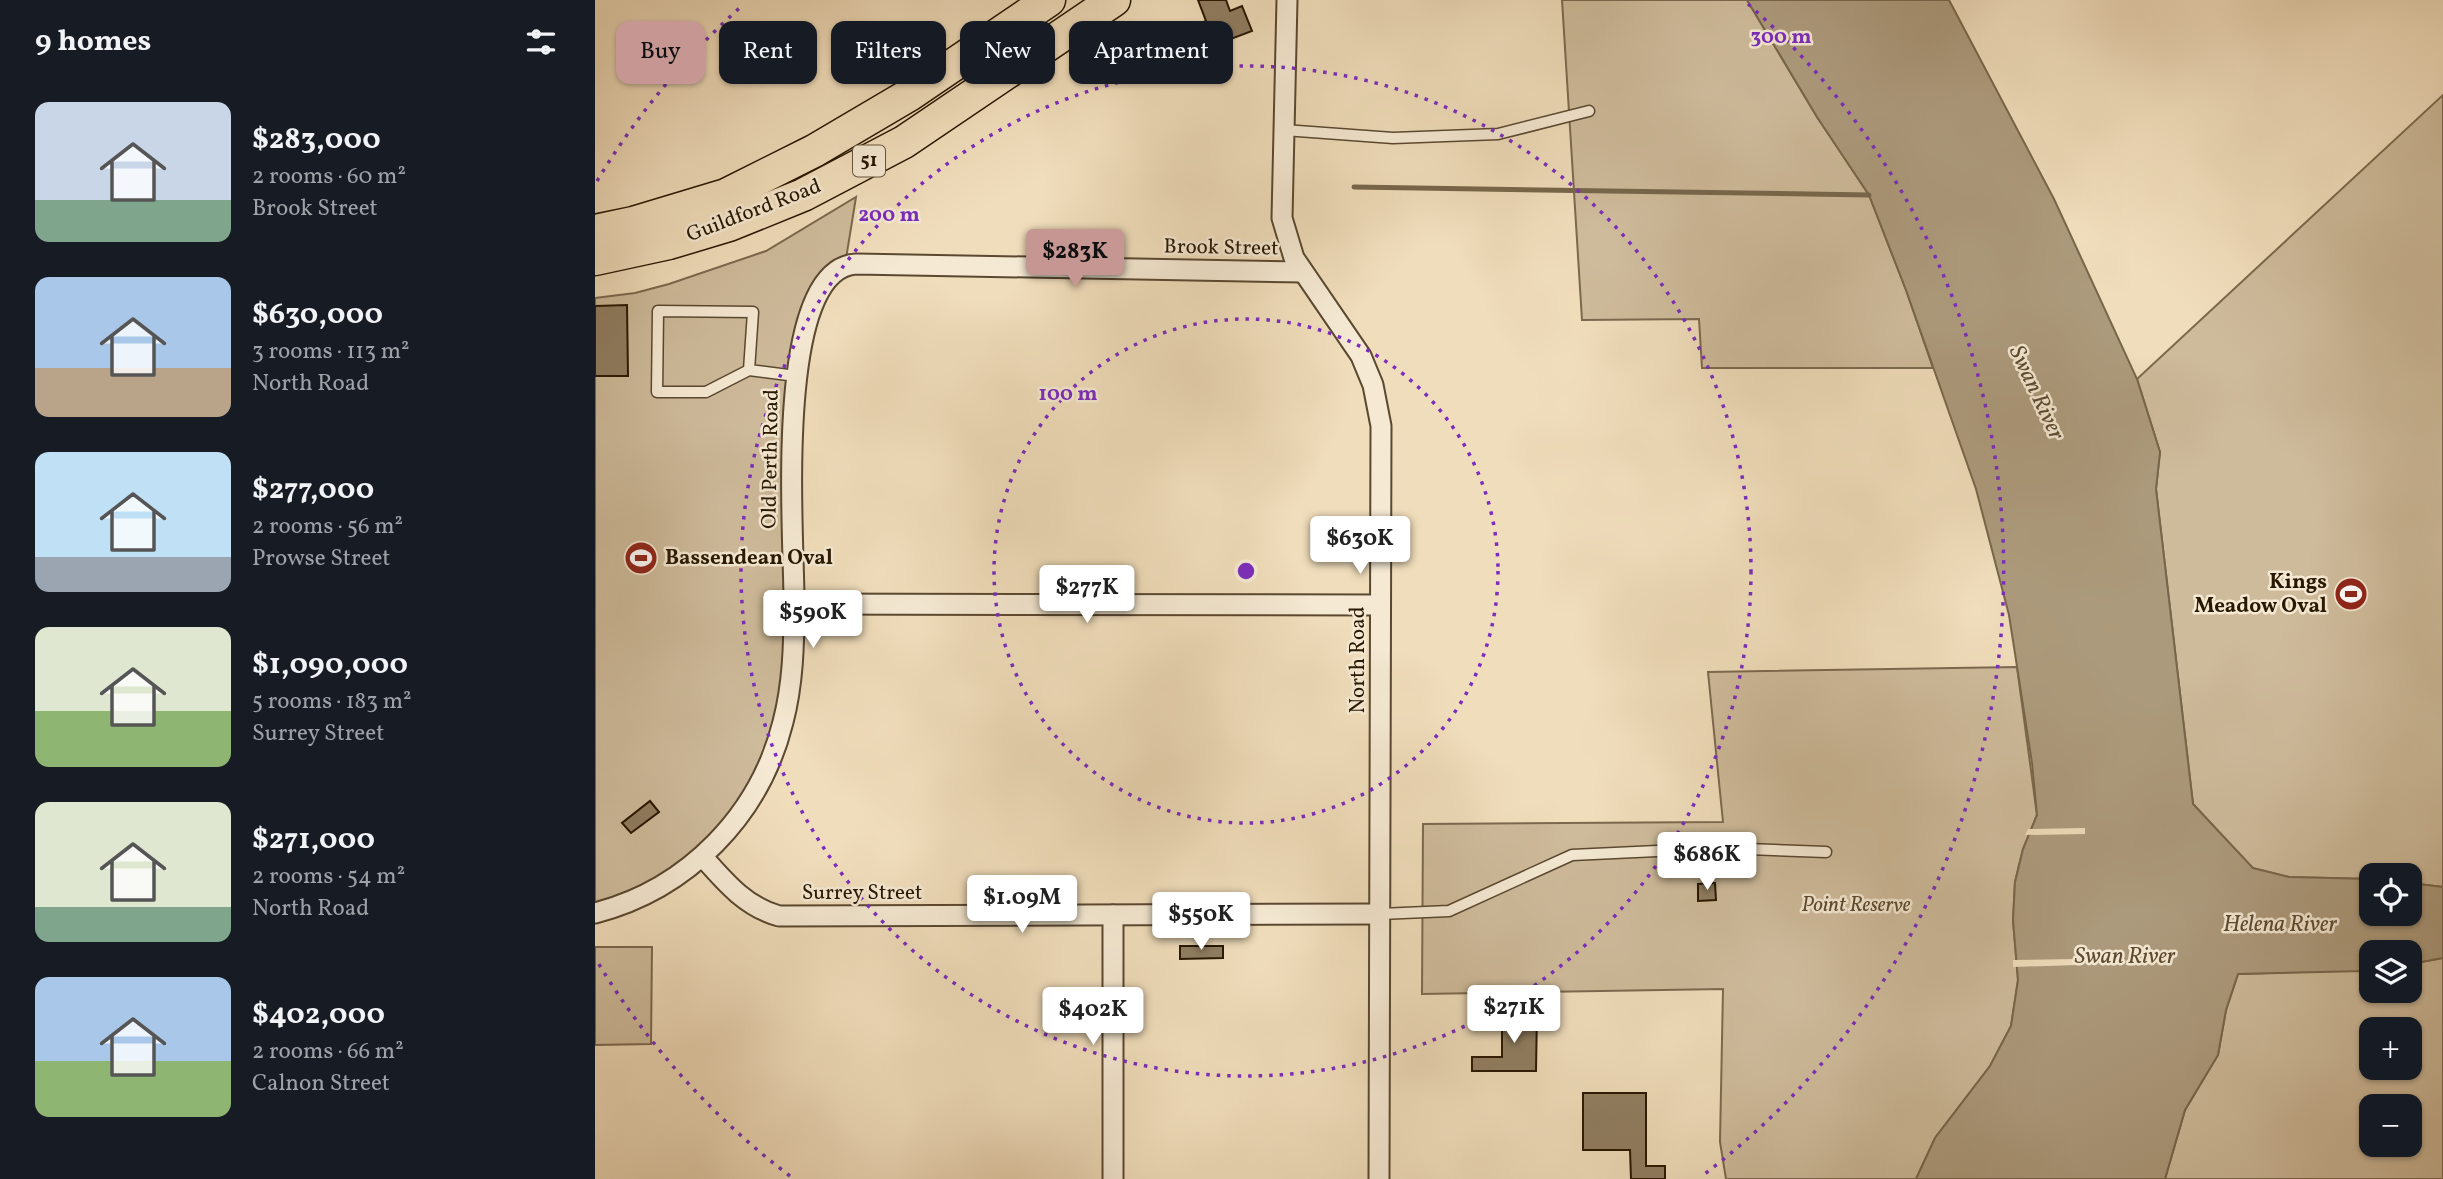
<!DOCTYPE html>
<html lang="en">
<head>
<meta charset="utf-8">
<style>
  body { margin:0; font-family:Vollkorn,serif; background:#242831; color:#f1f3f6; height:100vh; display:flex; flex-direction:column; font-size:26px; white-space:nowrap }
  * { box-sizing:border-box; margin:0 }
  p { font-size:23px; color:#9ea1a6 }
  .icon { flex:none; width:38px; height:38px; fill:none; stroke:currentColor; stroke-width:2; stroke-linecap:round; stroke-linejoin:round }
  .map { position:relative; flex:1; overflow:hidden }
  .sheet { display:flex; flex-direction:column; background:#171b24; width:595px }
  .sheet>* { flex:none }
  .hud { position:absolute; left:21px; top:21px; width:665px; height:63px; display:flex; gap:14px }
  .tools { position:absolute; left:1764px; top:863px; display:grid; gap:14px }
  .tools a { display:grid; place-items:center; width:63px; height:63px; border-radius:14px; background:#171b24; box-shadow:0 2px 5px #0004; font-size:35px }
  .price { position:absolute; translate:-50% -60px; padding:0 16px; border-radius:7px; background:#fff; color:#222; font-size:23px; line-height:46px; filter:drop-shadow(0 2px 4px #0008) }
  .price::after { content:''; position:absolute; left:50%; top:42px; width:21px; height:16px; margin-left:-10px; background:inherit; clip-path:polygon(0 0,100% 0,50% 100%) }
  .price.current { background:#c59692; color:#111 }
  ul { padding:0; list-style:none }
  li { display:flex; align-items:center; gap:21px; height:175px; padding:0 35px }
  li span { display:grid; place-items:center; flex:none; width:196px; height:140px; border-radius:14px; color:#555 }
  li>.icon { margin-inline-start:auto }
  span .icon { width:84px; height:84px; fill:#fffc; stroke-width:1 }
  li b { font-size:30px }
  h2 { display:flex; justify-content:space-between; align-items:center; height:84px; padding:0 35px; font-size:30px }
  .pill { padding:0 24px; border-radius:14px; background:#171b24; box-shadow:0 2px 5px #0004; font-size:24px; line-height:63px }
  .pill.current { background:#c59692; color:#111 }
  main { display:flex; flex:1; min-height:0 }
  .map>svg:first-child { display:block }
  .green { fill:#cebb9b; stroke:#7b694e; stroke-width:2; fill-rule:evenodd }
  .water { fill:#ac9a7c; stroke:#77664b; stroke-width:2 }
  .pier { fill:#f0ddbb }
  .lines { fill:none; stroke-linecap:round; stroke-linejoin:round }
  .stream { stroke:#77664b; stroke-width:5 }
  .building { fill:#907e62; stroke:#281701; stroke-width:2 }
  .service-casing { stroke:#5a4830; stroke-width:13 }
  .minor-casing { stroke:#5a4830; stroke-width:23 }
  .trunk-casing { stroke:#281701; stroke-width:35 }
  .service { stroke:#f5e9d3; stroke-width:10 }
  .minor { stroke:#f5e9d3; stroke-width:19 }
  .trunk { stroke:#f0ddbb; stroke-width:32 }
  .ring { fill:none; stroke:#7b2cbf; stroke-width:3.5; stroke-dasharray:3.5 7 }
  .labels { text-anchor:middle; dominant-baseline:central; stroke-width:5; stroke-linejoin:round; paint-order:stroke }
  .shield { fill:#f5e9d3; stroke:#665640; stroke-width:2 }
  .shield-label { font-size:19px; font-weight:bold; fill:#281701 }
  .street-label { font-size:21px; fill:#281701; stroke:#f5e9d3 }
  .poi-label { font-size:21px; font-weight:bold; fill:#281701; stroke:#f5e9d3; text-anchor:start }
  .park-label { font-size:21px; font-style:italic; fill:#5a482f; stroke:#f5e9d3 }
  .water-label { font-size:23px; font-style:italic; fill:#5d4b32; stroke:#f5e9d3 }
  .centre { fill:#7b2cbf; stroke:#f5e9d3; stroke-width:3.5 }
  .ring-label { font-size:21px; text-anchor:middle; font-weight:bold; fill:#7b2cbf; stroke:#f5e9d3; stroke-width:5; stroke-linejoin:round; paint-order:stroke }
</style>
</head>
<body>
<main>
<section class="sheet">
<h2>9 homes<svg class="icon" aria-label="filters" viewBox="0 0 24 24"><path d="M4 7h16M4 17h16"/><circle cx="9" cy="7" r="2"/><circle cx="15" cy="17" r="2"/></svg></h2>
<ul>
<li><span style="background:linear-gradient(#c9d6e8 70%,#7fa58c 0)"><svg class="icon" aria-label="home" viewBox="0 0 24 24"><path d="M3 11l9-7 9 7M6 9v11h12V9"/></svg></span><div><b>$283,000</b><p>2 rooms · 60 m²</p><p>Brook Street</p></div></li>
<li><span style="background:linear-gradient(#a9c7e8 65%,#b9a48a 0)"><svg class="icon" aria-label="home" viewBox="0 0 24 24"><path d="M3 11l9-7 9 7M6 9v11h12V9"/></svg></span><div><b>$630,000</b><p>3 rooms · 113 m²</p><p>North Road</p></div></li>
<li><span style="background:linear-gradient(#bfe0f5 75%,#9aa5b1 0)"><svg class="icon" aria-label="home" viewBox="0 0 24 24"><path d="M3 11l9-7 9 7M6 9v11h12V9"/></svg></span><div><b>$277,000</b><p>2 rooms · 56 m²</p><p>Prowse Street</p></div></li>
<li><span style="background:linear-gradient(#dfe7d0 60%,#8fb573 0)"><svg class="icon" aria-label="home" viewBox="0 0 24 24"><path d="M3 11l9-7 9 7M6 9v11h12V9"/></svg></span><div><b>$1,090,000</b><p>5 rooms · 183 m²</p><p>Surrey Street</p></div></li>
<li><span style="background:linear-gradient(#dfe7d0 75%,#7fa58c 0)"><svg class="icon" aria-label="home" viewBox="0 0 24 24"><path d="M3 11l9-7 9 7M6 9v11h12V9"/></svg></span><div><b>$271,000</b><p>2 rooms · 54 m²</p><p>North Road</p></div></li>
<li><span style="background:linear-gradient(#a9c7e8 60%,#8fb573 0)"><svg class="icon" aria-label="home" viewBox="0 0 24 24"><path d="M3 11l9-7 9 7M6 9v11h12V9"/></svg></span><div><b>$402,000</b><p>2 rooms · 66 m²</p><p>Calnon Street</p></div></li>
</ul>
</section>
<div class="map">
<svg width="1848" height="1179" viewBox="0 0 1848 1179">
  <rect width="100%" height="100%" fill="#f0ddbb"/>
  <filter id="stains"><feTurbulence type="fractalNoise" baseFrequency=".00286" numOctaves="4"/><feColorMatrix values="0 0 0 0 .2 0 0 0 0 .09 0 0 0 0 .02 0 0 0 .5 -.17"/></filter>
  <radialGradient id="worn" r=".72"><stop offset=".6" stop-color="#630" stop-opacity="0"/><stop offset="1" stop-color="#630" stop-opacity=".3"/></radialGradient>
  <g class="green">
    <polygon points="967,0 1152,0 1222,117 1274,195 1311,290 1338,368 1107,368 1104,319 987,320"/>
    <polygon points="1848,95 1848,887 1815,883 1815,875 1776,875 1776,879 1694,877 1657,868 1598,804 1561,489 1565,452 1542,379"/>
    <polygon points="261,197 250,265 213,320 198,552 181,749 108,857 0,913 0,298 40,293 74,284 171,251"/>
    <polygon points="1422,667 1442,815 1428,849 1420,882 1418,921 1423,980 1416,1026 1395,1066 1340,1138 1321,1179 1131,1179 1125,1142 1128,989 827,994 828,824 1128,822 1113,672"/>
    <polygon points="0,947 57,947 56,1044 0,1045"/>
    <path d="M1848 958V1179H1570L1590 1110 1623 1055 1631 1010 1643 974 1776 970V990H1815V964ZM1776 1029H1815V1068H1776ZM1776 1106H1815V1144H1776Z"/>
  </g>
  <polygon class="water" points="1152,0 1354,0 1459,199 1542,379 1565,452 1561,489 1598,804 1658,868 1694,877 1776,879 1776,914 1815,914 1815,883 1848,887 1848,958 1815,964 1815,952 1776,952 1776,970 1770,971 1643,974 1631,1010 1623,1055 1590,1110 1570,1179 1321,1179 1340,1138 1395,1066 1416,1026 1423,980 1418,920 1420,882 1428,849 1442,815 1437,763 1414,615 1381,489 1311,290 1274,195 1222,117"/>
  <g class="pier">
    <polygon points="1490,828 1490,834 1430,835 1433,829"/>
    <polygon points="1482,959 1482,965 1418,967 1418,960"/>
  </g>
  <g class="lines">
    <polyline class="stream" points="759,187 1274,195"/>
  </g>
  <g class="building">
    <polygon points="603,0 631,0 635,11 647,6 657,31 599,53 590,29 611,21"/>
    <polygon points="32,305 33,376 0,376 0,306"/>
    <polygon points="55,801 64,812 36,833 27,823"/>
    <polygon points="1120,883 1121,900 1103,901 1103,884"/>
    <polygon points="585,946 628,946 628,958 585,959"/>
    <polygon points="907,1012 942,1012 941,1071 877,1071 877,1057 907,1057"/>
    <polygon points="988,1093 1051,1093 1051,1166 1070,1166 1070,1179 1036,1179 1035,1150 988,1150"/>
  </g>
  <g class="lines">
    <defs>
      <g id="service">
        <polyline points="689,130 798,138 903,134 994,111"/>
        <polyline points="154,370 158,312 63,311 62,392 111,392 154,370 201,376"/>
        <polyline points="785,914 854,911 977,855 1126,848 1231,852"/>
      </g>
      <g id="minor">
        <polyline points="692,0 687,218 699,258 766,356 778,385 786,426 784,1179"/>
        <polyline points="199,604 785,605"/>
        <path d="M108 857C130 882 151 907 184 916L785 914"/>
        <path d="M0 913C93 889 165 815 188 722 198 684 199 644 199 606 200 545 176 269 261 264L708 272"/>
        <polyline points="518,915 518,1179"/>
      </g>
      <g id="trunk">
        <polyline points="0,231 38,223 131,195 219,151 314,95 454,0"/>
        <polyline points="0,259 74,243 134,225 208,195 309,142 519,0"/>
      </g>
    </defs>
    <use href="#service" class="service-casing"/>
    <use href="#minor" class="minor-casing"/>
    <use href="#trunk" class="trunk-casing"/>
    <use href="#service" class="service"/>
    <use href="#minor" class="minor"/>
    <use href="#trunk" class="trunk"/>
  </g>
  <g class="ring">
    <circle cx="651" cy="571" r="252"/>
    <circle cx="651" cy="571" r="505"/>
    <path d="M195 1176A757 757 0 0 1 2 961M2 181A757 757 0 0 1 149 4M1153 4A757 757 0 0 1 1107 1176"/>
  </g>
  <defs>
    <symbol id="stadium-disc" viewBox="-11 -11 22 22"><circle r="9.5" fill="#8f2418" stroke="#f5e9d3"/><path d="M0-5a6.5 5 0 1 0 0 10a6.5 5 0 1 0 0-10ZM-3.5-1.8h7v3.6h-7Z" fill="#fff"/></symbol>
  </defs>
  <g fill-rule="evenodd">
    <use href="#stadium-disc" x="27" y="539" width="38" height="38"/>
    <use href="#stadium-disc" x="1737" y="575" width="38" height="38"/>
  </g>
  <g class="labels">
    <rect class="shield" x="258" y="145.5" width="32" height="31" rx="5"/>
    <g class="shield-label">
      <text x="274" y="161">51</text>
    </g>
    <g class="street-label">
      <text transform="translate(159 211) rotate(-21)">Guildford Road</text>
      <text transform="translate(626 248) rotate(1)">Brook Street</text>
      <text transform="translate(176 459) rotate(-89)">Old Perth Road</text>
      <text transform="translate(763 660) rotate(-90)">North Road</text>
      <text x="267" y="893">Surrey Street</text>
    </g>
    <g class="poi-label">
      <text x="70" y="558">Bassendean Oval</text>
      <text x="1732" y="582" text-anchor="end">Kings<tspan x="1732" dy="24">Meadow Oval</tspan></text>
    </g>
    <g class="park-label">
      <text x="1261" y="905">Point Reserve</text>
    </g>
    <g class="water-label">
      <text transform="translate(1441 393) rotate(65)">Swan River</text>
      <text x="1685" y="925">Helena River</text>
      <text x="1530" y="957">Swan River</text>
    </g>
  </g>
  <circle cx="651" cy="571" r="10" class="centre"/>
  <g class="ring-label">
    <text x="1186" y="43">300 m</text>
    <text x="294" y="221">200 m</text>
    <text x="473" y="400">100 m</text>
  </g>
  <rect width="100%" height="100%" filter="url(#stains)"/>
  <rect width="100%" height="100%" fill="url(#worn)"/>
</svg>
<div class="tools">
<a><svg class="icon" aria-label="locate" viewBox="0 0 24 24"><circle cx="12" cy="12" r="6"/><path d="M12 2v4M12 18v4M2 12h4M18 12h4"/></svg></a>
<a><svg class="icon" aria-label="layers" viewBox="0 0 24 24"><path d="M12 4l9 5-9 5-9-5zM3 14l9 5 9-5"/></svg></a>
<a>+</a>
<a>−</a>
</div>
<b class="price current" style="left:480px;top:289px">$283K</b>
<b class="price" style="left:765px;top:576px">$630K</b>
<b class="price" style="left:492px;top:625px">$277K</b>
<b class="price" style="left:218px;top:650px">$590K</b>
<b class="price" style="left:1112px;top:892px">$686K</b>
<b class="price" style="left:427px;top:935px">$1.09M</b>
<b class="price" style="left:606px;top:952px">$550K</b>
<b class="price" style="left:919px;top:1045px">$271K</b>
<b class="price" style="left:498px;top:1047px">$402K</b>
<div class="hud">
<a class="pill current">Buy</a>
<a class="pill">Rent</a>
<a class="pill">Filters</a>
<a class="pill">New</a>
<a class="pill">Apartment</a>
</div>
</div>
</main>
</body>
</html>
